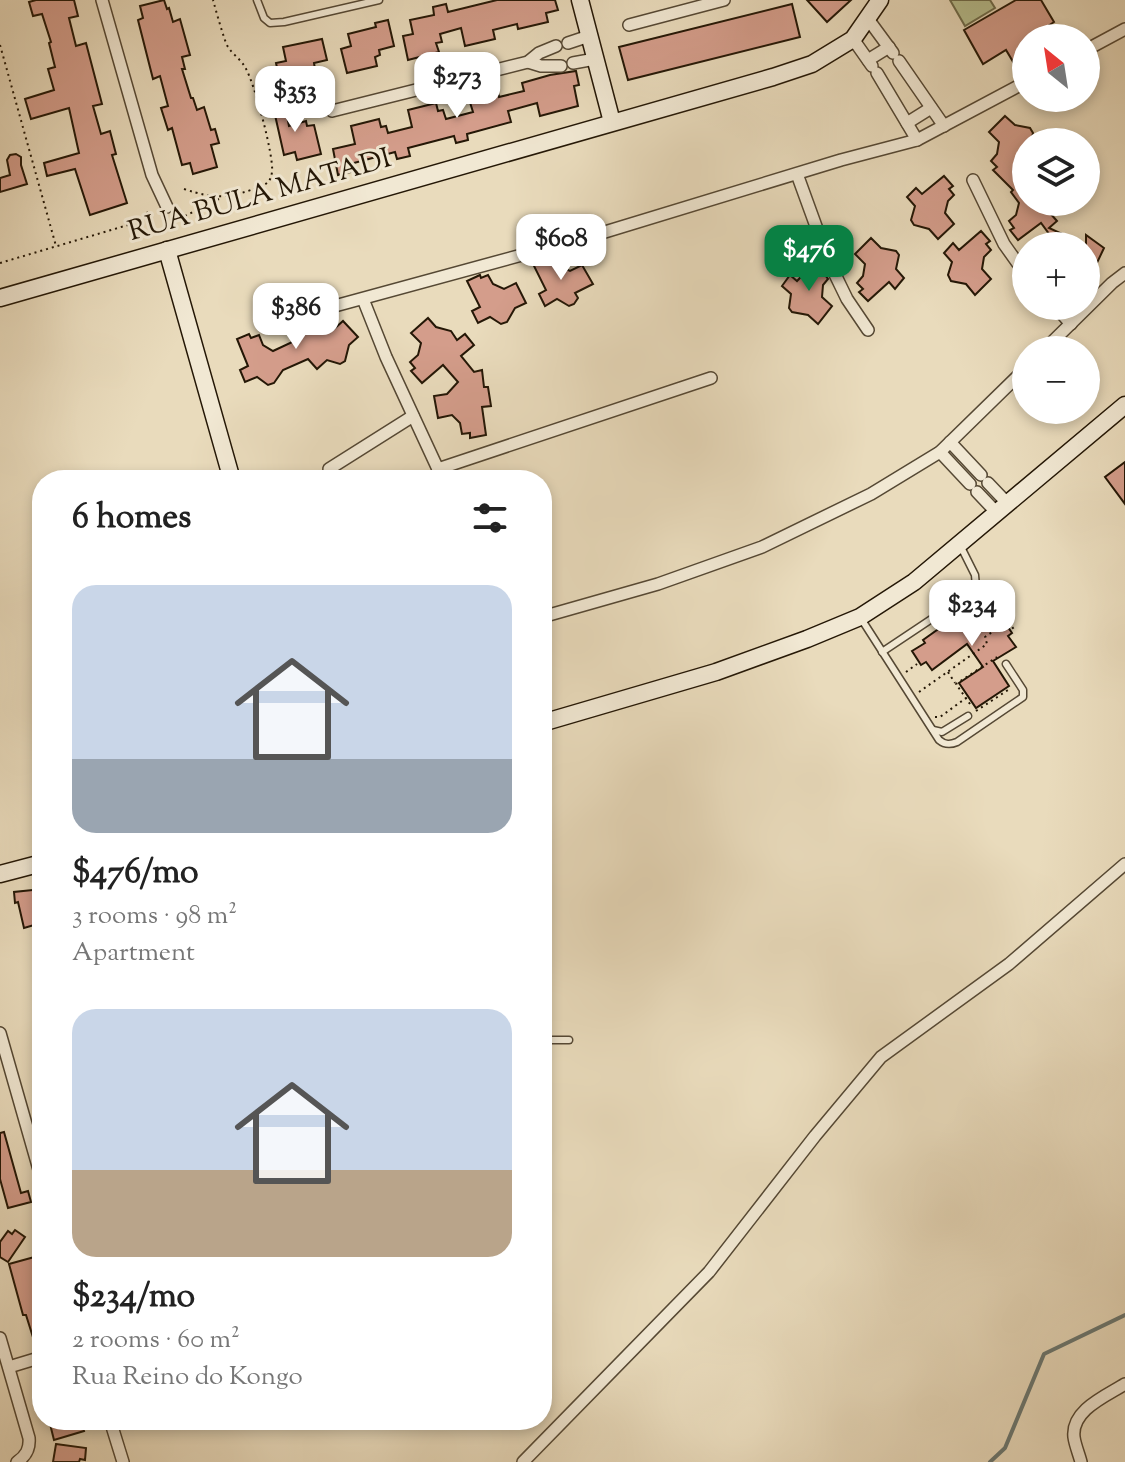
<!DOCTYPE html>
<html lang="en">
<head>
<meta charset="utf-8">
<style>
  body { margin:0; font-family:"Sorts Mill Goudy",serif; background:#f2f2f2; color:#222; height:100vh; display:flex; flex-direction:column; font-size:30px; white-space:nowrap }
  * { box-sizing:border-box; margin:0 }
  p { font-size:26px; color:#767676 }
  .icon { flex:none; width:44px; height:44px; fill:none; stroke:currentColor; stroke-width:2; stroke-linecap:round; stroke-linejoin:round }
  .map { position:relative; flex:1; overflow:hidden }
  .panel { position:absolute; left:32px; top:470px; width:520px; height:960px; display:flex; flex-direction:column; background:#fff; border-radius:32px; box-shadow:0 4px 12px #0003 }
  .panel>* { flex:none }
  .needle { width:52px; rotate:330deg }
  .fabs { position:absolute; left:1012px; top:24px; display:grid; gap:16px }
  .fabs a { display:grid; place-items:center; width:88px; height:88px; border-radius:50%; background:#fff; box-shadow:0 4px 12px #0003; font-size:40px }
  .price { position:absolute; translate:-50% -68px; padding:0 18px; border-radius:16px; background:#fff; color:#222; font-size:26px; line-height:52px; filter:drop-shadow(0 2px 4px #0008) }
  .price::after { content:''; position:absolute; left:50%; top:48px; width:24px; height:18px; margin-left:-12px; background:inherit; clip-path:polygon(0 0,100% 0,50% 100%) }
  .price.selected { background:#0b8043; color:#fff }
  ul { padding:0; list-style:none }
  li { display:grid; align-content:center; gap:16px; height:424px; padding:0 40px }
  li span { display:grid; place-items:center; height:248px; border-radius:24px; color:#555 }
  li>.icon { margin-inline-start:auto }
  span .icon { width:144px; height:144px; fill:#fffc; stroke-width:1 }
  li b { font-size:34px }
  h2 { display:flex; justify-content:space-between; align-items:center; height:96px; padding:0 40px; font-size:34px }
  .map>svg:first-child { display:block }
  .green { fill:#b7c090; stroke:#6e6c4b; stroke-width:2 }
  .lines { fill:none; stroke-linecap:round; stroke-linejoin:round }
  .stream { stroke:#6b7872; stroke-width:4 }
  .building { fill:#d49d8b; stroke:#241706; stroke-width:2 }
  .lane-casing { stroke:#554834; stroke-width:9 }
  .street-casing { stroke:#554834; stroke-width:14 }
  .secondary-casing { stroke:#241706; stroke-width:19 }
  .path { stroke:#241706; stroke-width:2; stroke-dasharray:2 4; stroke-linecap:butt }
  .lane { stroke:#f1e8d3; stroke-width:6 }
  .street { stroke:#f1e8d3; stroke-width:11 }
  .secondary { stroke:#f1e8d3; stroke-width:16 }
  .labels { text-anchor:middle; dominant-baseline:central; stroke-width:6; stroke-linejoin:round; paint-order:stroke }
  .street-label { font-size:28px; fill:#241706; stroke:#f1e8d3 }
</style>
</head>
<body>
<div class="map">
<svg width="1125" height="1462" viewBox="0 0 1125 1462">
  <rect width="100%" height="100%" fill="#e9dbbc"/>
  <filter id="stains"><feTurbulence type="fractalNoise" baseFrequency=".0025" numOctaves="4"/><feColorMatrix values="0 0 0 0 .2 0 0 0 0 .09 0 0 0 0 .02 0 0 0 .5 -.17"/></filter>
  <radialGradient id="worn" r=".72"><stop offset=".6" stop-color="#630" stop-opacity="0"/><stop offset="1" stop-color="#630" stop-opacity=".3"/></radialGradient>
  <polygon class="green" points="950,0 990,0 995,8 965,26"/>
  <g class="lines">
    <polyline class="stream" points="990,1462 1005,1448 1044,1354 1125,1315"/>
  </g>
  <g class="building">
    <polygon points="36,0 74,0 78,16 69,18 76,46 86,43 102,104 93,106 101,134 110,131 116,154 112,155 127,203 90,215 75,169 47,176 44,163 79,153 69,108 31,119 25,99 54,90 48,69 55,67 49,43 51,42 42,14 33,16 29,2"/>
    <polygon points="164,0 167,9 169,8 173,22 180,19 190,55 182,57 185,69 182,69 191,98 193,98 197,110 204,107 211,130 215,129 219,143 211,145 217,167 193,174 190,163 182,165 172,128 168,130 161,108 168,106 160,76 153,79 138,20 143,18 140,6"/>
    <polygon points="497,0 555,0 558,10 546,13 548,22 518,29 517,24 493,30 495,39 465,46 461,28 440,34 442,42 436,43 439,52 408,60 403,36 413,34 410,20 434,15 433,7 446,4 448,12"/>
    <polygon points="807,0 851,0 827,22"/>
    <polygon points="1016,0 1041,0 1054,22 1048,26 1051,31 1040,38 1026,38 1026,58 1015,65 1006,50 983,64 964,30"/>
    <polygon points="792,4 800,37 628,80 619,47"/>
    <polygon points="388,20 394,46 379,50 380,55 375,57 377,66 347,73 341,49 351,46 348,34 376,27 375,23"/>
    <polygon points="322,39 327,60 314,63 315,69 310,70 312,79 281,86 276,63 286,61 283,47"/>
    <polygon points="576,71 579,85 574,86 578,106 540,116 537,103 508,111 511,122 467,134 468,140 456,143 454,136 408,148 410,156 397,159 395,152 350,164 351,172 338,175 333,149 355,144 351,126 379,119 381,127 386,126 388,133 412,127 408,110 436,103 438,111 443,110 446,119 473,112 468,96 497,88 499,97 524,91 522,83 550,75"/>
    <polygon points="284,101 289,126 306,121 307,126 314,125 321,154 297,160 295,152 284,155 275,115 270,116 268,104"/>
    <polygon points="1005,116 1015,125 1030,128 1033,133 1031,141 1026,142 1026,202 1052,202 1049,212 1057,221 1049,228 1086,245 1086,235 1104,248 1095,267 1086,263 1086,246 1058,246 1041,223 1018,240 1010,230 1014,228 1009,221 1016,215 1019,203 1011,192 1013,190 993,170 997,167 991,161 997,154 999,142 989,132"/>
    <polygon points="16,154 21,157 21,165 27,184 0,192 0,178 10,175 7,160 10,155"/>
    <polygon points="944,176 953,186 949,189 954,195 948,201 945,213 954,224 938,239 929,229 914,225 911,220 915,206 907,197 916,188 922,194"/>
    <polygon points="981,231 990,241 986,244 991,250 984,257 982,269 991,279 975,295 966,284 951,281 948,275 952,262 944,253 953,243 959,250"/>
    <polygon points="871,238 881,248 896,251 899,255 896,269 904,278 895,289 889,282 868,301 859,292 863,289 857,283 863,276 865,264 855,254"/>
    <polygon points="554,257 559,266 570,271 582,265 593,284 575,293 578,298 574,304 569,306 557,299 545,306 539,294 546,290 533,264 543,258 545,258 547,261"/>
    <polygon points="817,260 821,264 823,272 828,279 823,285 822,297 832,306 818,324 808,315 792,312 789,308 791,294 782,286 790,275 797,281"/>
    <polygon points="480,275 481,278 488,275 493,284 504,289 516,283 526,303 515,308 507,322 501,324 490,317 478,323 472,311 480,307 467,281"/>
    <polygon points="428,318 436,327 451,331 457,340 465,334 474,345 461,356 474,372 482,370 484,387 488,387 491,406 482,407 486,435 470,438 470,433 462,434 460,423 452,415 438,418 434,396 447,394 458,382 443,365 422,383 411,371 415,368 410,362 418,355 421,343 411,333"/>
    <polygon points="315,320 321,327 333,330 343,321 358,337 349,345 345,361 340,364 327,360 317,369 308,359 283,370 274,383 268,385 257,377 245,382 240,370 248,366 237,339 249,334 251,338 259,335 263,345 273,351 301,338 295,331 304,323 308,325"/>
    <polygon points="1125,462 1125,504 1105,477"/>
    <polygon points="977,598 982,605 989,599 1012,633 1008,636 1016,647 993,661 1009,686 976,708 959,683 983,667 967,644 932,670 926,662 921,665 912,651 925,643 923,640 958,615 956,612"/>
    <polygon points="42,889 41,923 24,928 18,902 15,903 14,892"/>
    <polygon points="4,1132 21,1193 28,1191 31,1202 8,1208 0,1179 0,1133"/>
    <polygon points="15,1230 25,1237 8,1262 0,1257 0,1242 8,1231 12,1234"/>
    <polygon points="38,1256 41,1267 37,1268 42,1286 42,1349 37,1350 26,1315 23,1315 9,1264"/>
    <polygon points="49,1420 80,1420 84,1431 54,1440"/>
    <polygon points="56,1444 86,1448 85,1460 80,1459 79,1462 53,1462"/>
  </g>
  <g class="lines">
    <defs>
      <g id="lane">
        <polyline points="257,0 264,18 270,23 284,22 379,0"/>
        <path d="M862 620 939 740C945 745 950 745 957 742L1023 697V690L1006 664"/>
        <polyline points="882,652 972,592 976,587 975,575 960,545"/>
        <polyline points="933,730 942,732 968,716"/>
        <polyline points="542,1040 569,1040"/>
      </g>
      <g id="street">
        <polyline points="102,0 152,175 167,207"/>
        <polyline points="868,19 893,53"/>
        <polyline points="629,25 724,0"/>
        <polyline points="853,39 872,66"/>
        <polyline points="568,43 589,36"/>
        <polyline points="1086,50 1125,29"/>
        <polyline points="868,60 889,47"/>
        <polyline points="899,61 944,126"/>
        <polyline points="528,62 541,66 561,66"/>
        <polyline points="573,63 595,59"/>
        <polyline points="877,73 917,140"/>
        <polyline points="332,111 528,62 539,53 556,46"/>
        <polyline points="907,123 931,108"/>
        <polyline points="797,174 829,262 847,299 868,330"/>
        <polyline points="973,180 1004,244 1026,275"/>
        <polyline points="363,299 386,357 443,480"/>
        <polyline points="1055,306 1071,324"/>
        <polyline points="287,319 595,235 841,160 917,140 1026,82"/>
        <polyline points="1044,350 1112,283 1125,273"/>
        <polyline points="950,442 981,475"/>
        <polyline points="940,452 970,484"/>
        <polyline points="329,469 413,416"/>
        <polyline points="438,469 711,378"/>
        <polyline points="988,483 1008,504"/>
        <polyline points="977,492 997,513"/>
        <polyline points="542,617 658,584 762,547 871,494 940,452 1026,368"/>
        <polyline points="0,1033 42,1180"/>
        <path d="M0 1338 29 1438C30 1449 26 1456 17 1462"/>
        <polyline points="9,1367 42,1357"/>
        <polyline points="110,1420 123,1462"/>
        <polyline points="523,1462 709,1272 815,1136 881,1057 1009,964 1125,864"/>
        <path d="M1081 1462C1079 1454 1075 1445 1074 1437 1071 1410 1106 1396 1125 1384"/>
      </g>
      <g id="secondary">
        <polyline points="580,0 612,122"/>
        <polyline points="167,250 232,480"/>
        <polyline points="0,298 773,77 812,64 853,39 880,0"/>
        <polyline points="542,723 716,672 807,639 860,617 914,582 1125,405"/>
        <polyline points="0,874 42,863"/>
      </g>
    </defs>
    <use href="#lane" class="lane-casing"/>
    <use href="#street" class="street-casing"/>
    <use href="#secondary" class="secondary-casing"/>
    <g class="path">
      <polyline points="0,45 56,246"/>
      <path d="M184 189C217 200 230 198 262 186 269 183 271 179 272 172 274 156 254 81 245 67 240 58 230 53 226 43 221 29 217 14 213 0"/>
      <polyline points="185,216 221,198"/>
      <polyline points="0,263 128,225 139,220 148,212"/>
      <polyline points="906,672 917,664"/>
      <polyline points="948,672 955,683"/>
      <polyline points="919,692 987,644 985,637 1008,621 1015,631"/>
      <polyline points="970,704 956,684 997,657"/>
      <polyline points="976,711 1011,688"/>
      <polyline points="935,717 940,717 966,698"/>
    </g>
    <use href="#lane" class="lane"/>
    <use href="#street" class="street"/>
    <use href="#secondary" class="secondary"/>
  </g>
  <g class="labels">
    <g class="street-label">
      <text transform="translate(260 196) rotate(-16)">RUA BULA MATADI</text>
    </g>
  </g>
  <rect width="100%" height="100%" filter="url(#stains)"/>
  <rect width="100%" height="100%" fill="url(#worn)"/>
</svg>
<div class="fabs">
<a><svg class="needle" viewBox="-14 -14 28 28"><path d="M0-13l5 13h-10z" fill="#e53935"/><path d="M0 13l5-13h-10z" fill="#767676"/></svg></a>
<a><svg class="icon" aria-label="layers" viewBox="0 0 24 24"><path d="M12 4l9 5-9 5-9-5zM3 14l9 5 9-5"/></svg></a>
<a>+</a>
<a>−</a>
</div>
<b class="price" style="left:457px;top:120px">$273</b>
<b class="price" style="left:295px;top:134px">$353</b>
<b class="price" style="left:561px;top:282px">$608</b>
<b class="price selected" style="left:809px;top:293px">$476</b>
<b class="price" style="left:296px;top:351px">$386</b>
<b class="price" style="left:972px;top:648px">$234</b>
<section class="panel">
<h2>6 homes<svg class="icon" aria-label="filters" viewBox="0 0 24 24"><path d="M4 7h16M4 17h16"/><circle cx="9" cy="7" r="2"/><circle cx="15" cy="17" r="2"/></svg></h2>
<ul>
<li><span style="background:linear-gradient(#c9d6e8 70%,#9aa5b1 0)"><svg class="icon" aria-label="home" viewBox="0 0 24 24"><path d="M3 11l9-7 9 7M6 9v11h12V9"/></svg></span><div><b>$476/mo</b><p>3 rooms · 98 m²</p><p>Apartment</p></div></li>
<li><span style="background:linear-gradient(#c9d6e8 65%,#b9a48a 0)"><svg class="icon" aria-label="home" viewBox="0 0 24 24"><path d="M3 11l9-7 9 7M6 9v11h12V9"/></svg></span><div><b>$234/mo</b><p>2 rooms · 60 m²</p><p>Rua Reino do Kongo</p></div></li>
</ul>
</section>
</div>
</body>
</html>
